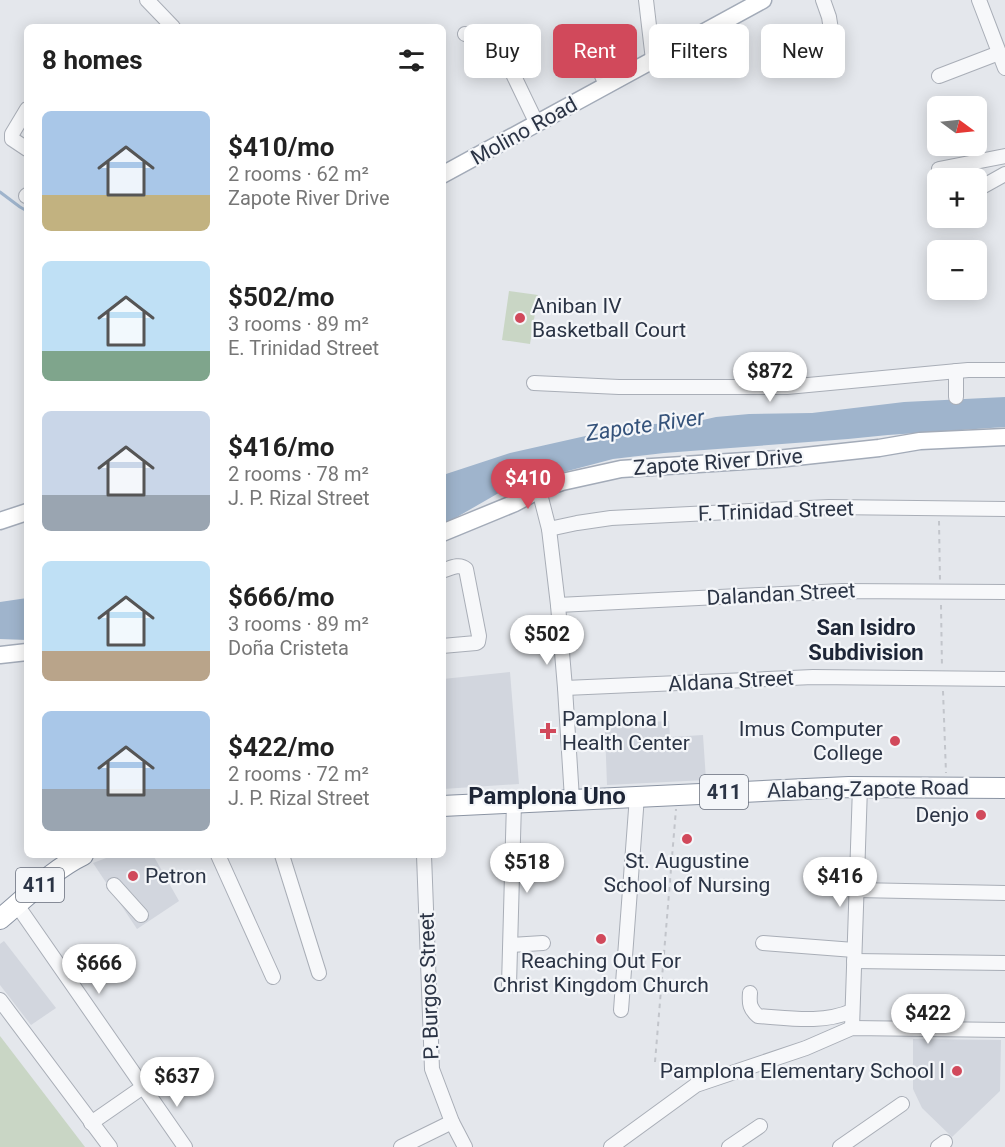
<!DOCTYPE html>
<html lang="en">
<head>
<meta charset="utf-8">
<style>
  body { margin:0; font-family:Roboto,sans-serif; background:#f6f6f6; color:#222; height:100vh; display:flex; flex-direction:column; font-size:22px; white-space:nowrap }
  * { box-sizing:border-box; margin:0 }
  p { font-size:20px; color:#767676 }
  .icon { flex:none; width:33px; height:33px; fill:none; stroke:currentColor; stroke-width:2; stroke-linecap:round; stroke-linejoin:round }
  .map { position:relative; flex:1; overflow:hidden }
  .details { position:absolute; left:24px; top:24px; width:422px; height:834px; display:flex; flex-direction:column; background:#fff; border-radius:9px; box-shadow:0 3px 15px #0003 }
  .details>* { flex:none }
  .top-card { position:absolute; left:464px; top:24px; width:452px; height:54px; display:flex; gap:12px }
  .needle { width:39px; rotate:105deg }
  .buttons { position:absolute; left:927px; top:96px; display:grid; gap:12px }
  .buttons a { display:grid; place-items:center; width:60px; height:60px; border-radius:9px; background:#fff; box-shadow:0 3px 15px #0003; font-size:30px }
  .price { position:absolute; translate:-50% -51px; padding:0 14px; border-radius:21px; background:#fff; color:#222; font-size:20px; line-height:39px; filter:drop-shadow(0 2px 3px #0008) }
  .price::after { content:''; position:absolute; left:50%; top:36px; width:18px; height:14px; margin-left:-9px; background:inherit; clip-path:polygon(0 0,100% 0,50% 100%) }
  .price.current { background:#d1495b; color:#fff }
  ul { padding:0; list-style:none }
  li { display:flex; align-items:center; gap:18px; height:150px; padding:0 18px }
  li span { display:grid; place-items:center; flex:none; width:168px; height:120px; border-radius:9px; color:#555 }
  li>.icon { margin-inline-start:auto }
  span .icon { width:72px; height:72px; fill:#fffc; stroke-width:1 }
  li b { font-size:26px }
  h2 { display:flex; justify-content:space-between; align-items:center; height:72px; padding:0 18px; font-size:26px }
  .tag { padding:0 21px; border-radius:9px; background:#fff; box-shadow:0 3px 15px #0003; font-size:21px; line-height:54px }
  .tag.current { background:#d1495b; color:#fff }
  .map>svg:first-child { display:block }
  .built { fill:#d2d6de }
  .green { fill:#c9d6c5 }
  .water { fill:#9fb4cc }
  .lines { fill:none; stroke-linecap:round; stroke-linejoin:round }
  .stream { stroke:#9fb4cc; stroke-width:3 }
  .minor-casing { stroke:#a9aeb7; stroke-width:16 }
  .major-casing { stroke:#a3abb8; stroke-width:19 }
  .highway-casing { stroke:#8b94a3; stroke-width:22 }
  .path { stroke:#c2c5cb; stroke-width:2; stroke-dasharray:4.5 4.5; stroke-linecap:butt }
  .minor { stroke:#f7f8fa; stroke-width:14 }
  .major { stroke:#fff; stroke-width:16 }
  .highway { stroke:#fff; stroke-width:20 }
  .poi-dot { fill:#d1495b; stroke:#f4f6f9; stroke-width:2 }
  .labels { text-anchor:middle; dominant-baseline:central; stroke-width:4.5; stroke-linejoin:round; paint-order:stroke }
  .shield { fill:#f4f6f9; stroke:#676e7b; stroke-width:1.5 }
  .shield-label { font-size:20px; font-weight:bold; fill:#2b3445 }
  .street-label { font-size:21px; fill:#2b3445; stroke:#f4f6f9 }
  .poi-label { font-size:21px; fill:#2b3445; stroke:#f4f6f9; text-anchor:start }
  .water-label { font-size:22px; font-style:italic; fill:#34527a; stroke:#f4f6f9 }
  .neighbourhood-label { font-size:22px; font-weight:bold; fill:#1d2536; stroke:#f4f6f9 }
  .quarter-label { font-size:24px; font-weight:bold; fill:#1d2536; stroke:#f4f6f9 }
</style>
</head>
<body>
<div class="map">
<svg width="1005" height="1147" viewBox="0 0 1005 1147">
  <rect width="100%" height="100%" fill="#e4e7ec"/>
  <g class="built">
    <polygon points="510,672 519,784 443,789 443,679"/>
    <polygon points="669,721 670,737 703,735 706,780 607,785 605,731 608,731 608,724"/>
    <polygon points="114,855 153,855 179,901 137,929 93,863"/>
    <polygon points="4,941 56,1008 31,1025 0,985 0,944"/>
    <polygon points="913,1039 1001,1040 1000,1091 952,1137 922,1108 913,1089"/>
  </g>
  <g class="green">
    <polygon points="509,291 538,295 530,344 502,340"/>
    <polygon points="0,1036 85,1147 0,1147"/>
  </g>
  <g class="water">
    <polygon points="1005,397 1005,427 888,435 848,439 664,453 613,459 511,486 443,525 442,476 446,474 510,453 590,435 654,424 694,422 716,417 749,414 812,413 904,402"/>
    <polygon points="27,598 27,640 0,639 0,602"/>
  </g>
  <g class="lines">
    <polyline class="stream" points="0,192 20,207 27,211"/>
    <defs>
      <g id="minor">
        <polyline points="147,0 173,27"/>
        <polyline points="646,0 653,60"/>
        <polyline points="823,0 829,17 835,55"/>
        <polyline points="979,0 1005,68"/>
        <polyline points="465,34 492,41 499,45 537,124"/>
        <path d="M612 51C622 55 626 63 632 71"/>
        <polyline points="601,58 600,71 606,85"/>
        <polyline points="939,76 999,53"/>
        <polyline points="27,109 12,134 12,139 27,149"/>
        <polyline points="939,169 1005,156"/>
        <polyline points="980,188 1005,174"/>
        <polyline points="26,196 27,195"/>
        <polyline points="956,371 956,397"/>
        <polyline points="534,383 619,387 787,387 968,370 1005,370"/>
        <polyline points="539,490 549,529 558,605 565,688 572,799"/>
        <polyline points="549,529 577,523 611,518 829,507 1005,509"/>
        <path d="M442 571C451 568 459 563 466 569L479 636 478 642 476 643 442 646"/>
        <polyline points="558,605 842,591 1005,592"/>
        <polyline points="565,688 813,677 1005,679"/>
        <polyline points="218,855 273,977"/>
        <polyline points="282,855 319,973"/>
        <polyline points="424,855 432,1069 452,1122 465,1147"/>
        <polyline points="114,885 141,915"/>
        <polyline points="856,890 1005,893"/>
        <polyline points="17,905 185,1147"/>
        <polyline points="763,943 854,950"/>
        <polyline points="511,945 543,943"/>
        <polyline points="854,961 1005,963"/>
        <polyline points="509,985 514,802"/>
        <path d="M750 993C749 1004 750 1009 758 1016 789 1018 822 1024 852 1011"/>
        <polyline points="0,1000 110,1147"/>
        <polyline points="621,1010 637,796"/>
        <polyline points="852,1028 860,787"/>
        <polyline points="91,1123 143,1087"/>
        <polyline points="401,1147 452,1122"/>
        <polyline points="611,1147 696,1085 806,1048 852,1028 1005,1030"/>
        <polyline points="729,1147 760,1126"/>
        <polyline points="840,1147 902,1104"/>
        <polyline points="938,1147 945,1142"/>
      </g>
      <g id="major">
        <polyline points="442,175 763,0"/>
        <polyline points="0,521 27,512"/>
        <polyline points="442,533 515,503 539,490 562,482 621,469 777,459 879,448 920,441 1005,437"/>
        <polyline points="0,655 27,652"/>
      </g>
      <g id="highway">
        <polyline points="442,806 849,787 1005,788"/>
        <path d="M0 919C27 897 52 870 83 855"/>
      </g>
    </defs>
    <use href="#minor" class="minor-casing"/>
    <use href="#major" class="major-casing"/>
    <use href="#highway" class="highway-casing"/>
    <g class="path">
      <polyline points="939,521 940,581"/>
      <polyline points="941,605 942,668"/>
      <polyline points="943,691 946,773"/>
      <polyline points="655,1062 676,809"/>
    </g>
    <use href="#minor" class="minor"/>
    <use href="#major" class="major"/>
    <use href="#highway" class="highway"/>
  </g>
  <g class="poi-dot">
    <circle cx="520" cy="318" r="6"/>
    <path d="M545 722h6v6h6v6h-6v6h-6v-6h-6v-6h6z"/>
    <circle cx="895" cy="741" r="6"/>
    <circle cx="981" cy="815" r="6"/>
    <circle cx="687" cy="839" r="6"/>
    <circle cx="133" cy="876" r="6"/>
    <circle cx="601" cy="939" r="6"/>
    <circle cx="957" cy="1071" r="6"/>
  </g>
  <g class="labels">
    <g class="shield">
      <rect x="700" y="775" width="48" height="34" rx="4.5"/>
      <rect x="16" y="868" width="48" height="34" rx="4.5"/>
    </g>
    <g class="shield-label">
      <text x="724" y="792">411</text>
      <text x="40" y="885">411</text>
    </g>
    <g class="street-label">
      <text transform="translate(524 131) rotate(-29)">Molino Road</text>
      <text transform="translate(718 462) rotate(-4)">Zapote River Drive</text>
      <text transform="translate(776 511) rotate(-2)">F. Trinidad Street</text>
      <text transform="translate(781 594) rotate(-3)">Dalandan Street</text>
      <text transform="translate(731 681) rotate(-3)">Aldana Street</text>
      <text transform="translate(868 789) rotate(-1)">Alabang-Zapote Road</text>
      <text transform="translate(429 986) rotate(-92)">P. Burgos Street</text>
    </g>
    <g class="poi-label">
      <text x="532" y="306">Aniban IV<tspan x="532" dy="24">Basketball Court</tspan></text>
      <text x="562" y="719">Pamplona I<tspan x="562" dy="24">Health Center</tspan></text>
      <text x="883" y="729" text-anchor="end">Imus Computer<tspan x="883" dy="24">College</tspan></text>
      <text x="969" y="815" text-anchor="end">Denjo</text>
      <text x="687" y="861" text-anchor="middle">St. Augustine<tspan x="687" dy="24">School of Nursing</tspan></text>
      <text x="145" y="876">Petron</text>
      <text x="601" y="961" text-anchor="middle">Reaching Out For<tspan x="601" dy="24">Christ Kingdom Church</tspan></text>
      <text x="945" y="1071" text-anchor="end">Pamplona Elementary School I</text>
    </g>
    <g class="water-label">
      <text transform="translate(645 425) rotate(-8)">Zapote River</text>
    </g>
    <g class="neighbourhood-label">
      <text x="866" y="627">San Isidro<tspan x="866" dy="25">Subdivision</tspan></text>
    </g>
    <g class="quarter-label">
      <text x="547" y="796">Pamplona Uno</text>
    </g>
  </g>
</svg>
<div class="buttons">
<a><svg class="needle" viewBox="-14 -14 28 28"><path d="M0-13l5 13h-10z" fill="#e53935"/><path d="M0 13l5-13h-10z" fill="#767676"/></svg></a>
<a>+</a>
<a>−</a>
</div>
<b class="price" style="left:770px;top:403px">$872</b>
<b class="price current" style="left:528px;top:510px">$410</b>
<b class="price" style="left:547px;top:666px">$502</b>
<b class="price" style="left:527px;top:894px">$518</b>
<b class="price" style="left:840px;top:908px">$416</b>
<b class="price" style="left:99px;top:995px">$666</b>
<b class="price" style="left:928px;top:1045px">$422</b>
<b class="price" style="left:177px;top:1108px">$637</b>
<div class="top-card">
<a class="tag">Buy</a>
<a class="tag current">Rent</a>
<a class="tag">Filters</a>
<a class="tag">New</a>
</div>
<section class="details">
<h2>8 homes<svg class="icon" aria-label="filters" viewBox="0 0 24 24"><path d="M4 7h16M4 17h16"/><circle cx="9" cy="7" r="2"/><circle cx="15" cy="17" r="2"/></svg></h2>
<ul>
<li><span style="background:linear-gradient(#a9c7e8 70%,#c2b280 0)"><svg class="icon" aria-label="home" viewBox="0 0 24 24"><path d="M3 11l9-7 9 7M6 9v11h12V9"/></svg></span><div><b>$410/mo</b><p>2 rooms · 62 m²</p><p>Zapote River Drive</p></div></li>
<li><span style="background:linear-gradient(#bfe0f5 75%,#7fa58c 0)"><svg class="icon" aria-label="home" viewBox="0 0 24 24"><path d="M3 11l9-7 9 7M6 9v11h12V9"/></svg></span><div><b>$502/mo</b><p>3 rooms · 89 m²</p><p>E. Trinidad Street</p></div></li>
<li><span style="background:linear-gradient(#c9d6e8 70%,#9aa5b1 0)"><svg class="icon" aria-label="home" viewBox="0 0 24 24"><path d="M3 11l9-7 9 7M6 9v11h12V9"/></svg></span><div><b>$416/mo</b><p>2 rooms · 78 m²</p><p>J. P. Rizal Street</p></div></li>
<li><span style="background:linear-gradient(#bfe0f5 75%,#b9a48a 0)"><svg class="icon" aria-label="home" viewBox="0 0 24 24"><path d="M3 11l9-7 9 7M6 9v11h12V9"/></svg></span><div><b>$666/mo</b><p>3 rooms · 89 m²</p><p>Doña Cristeta</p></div></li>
<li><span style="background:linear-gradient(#a9c7e8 65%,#9aa5b1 0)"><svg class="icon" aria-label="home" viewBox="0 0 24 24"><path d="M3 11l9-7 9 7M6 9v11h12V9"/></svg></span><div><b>$422/mo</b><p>2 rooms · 72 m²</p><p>J. P. Rizal Street</p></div></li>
</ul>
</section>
</div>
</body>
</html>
